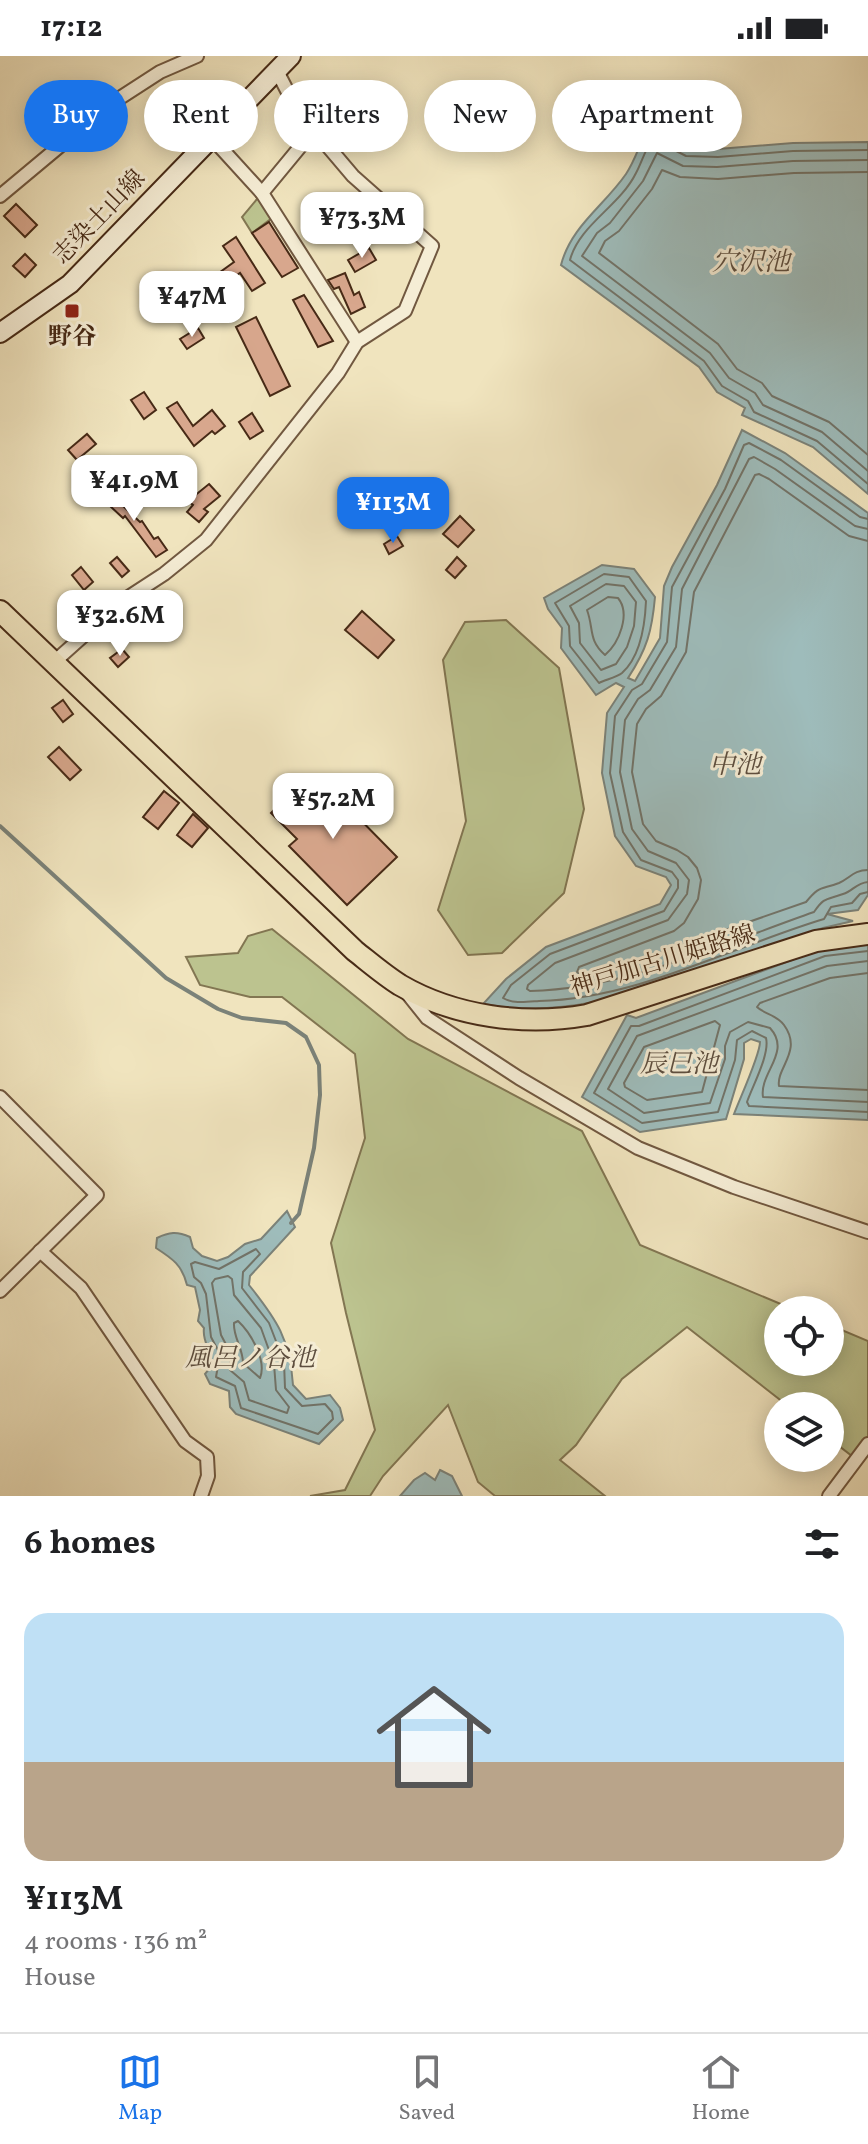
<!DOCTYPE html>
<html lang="en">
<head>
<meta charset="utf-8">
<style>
  body { margin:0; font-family:Vollkorn,"Noto Serif JP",serif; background:#f2f2f2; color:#202124; height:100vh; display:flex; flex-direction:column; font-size:30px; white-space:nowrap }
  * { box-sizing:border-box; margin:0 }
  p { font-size:26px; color:#757577 }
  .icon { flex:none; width:44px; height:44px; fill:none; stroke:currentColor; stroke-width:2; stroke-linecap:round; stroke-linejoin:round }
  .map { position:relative; height:1440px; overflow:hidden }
  .panel { display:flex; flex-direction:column; background:#fff; flex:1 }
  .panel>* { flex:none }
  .top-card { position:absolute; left:24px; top:24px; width:820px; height:72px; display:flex; gap:16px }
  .buttons { position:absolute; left:764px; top:1240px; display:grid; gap:16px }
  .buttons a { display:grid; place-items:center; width:80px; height:80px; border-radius:50%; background:#fff; box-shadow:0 4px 20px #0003; font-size:40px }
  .price { position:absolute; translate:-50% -68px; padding:0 18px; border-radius:16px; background:#fff; color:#222; font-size:26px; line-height:52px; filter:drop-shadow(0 2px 4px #0008) }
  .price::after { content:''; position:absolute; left:50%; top:48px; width:24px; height:18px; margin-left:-12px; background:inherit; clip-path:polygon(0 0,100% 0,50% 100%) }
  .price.current { background:#1a73e8; color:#fff }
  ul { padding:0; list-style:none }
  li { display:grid; align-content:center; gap:16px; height:424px; padding:0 24px }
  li+li { border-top:2px solid #e0e0e0 }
  li span { display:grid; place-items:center; height:248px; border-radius:24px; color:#555 }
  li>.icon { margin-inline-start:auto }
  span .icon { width:144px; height:144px; fill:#fffc; stroke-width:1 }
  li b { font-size:34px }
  h2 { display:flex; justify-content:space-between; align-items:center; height:96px; padding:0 24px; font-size:34px }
  .chip { padding:0 28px; border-radius:36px; background:#fff; box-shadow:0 4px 20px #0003; font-size:28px; line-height:72px }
  .chip.current { background:#1a73e8; color:#fff }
  .status { display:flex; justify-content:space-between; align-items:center; height:56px; padding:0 40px; background:#fff; direction:ltr }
  .status svg { height:22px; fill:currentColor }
  .tab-bar { display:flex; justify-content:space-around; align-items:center; height:112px; border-top:2px solid #e0e0e0; background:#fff; font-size:22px; color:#757577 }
  .tab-bar a { display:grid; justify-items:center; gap:4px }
  .tab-bar .current { color:#1a73e8 }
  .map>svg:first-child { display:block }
  .green { fill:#bcc38f; stroke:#827652; stroke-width:2 }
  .water { fill:#9ebcbb; stroke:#7b8279; stroke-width:2 }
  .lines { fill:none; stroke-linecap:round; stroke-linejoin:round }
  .shore { stroke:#727368; stroke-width:2 }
  .stream { stroke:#7b8279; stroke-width:4 }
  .building { fill:#d8a78d; stroke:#472a16; stroke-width:2 }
  .minor-casing { stroke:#715840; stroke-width:16 }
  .secondary-casing { stroke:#472a16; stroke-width:22 }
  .primary-casing { stroke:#472a16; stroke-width:24 }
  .minor { stroke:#f5edd5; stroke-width:12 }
  .secondary { stroke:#f5edd5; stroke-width:18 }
  .primary { stroke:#f0e4be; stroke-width:20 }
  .poi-dot { fill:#8f2418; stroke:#f5edd5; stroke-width:3 }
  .labels { text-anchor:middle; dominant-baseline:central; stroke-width:6; stroke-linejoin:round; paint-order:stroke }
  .street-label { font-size:24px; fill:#472a16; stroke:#f5edd5 }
  .poi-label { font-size:24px; font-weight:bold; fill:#472a16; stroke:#f5edd5 }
  .water-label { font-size:26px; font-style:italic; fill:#5d4e3f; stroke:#f5edd5 }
</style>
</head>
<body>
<div class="status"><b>17:12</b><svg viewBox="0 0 49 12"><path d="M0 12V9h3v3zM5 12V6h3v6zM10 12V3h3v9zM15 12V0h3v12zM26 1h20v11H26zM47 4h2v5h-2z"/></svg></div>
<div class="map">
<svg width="868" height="1440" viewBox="0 0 868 1440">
  <rect width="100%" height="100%" fill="#f0e4be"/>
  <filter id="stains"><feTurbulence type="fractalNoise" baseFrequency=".0025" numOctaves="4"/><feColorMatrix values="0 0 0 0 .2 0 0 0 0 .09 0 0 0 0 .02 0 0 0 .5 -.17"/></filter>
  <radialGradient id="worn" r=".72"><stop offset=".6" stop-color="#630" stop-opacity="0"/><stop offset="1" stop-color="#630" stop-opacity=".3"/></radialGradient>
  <g class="green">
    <polygon points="262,137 276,159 252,177 242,161"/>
    <polygon points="506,564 559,612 584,753 564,837 502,897 468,899 438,854 466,765 443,604 465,566"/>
    <polygon points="272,873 408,983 582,1075 640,1189 795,1254 778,1254 778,1306 830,1306 830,1269 868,1285 868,1381 852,1400 830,1383 830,1350 788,1350 687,1271 622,1323 576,1389 560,1404 605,1440 495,1440 478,1426 448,1349 383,1420 370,1440 310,1440 345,1434 375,1374 346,1257 331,1187 365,1082 355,998 282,941 250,941 200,929 186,901 238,897 248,880"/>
  </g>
  <g class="water">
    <path d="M648 72 656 73 686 92 718 93 793 87 868 86V438L813 391 742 359 745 352 717 336 699 311 561 209C571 170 604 150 626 118 635 105 640 87 648 72Z"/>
    <path d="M742 374 785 397 868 457V839L858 854 827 858 853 865 823 872C782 886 741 900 700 915 626 940 561 962 483 948L506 923 546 891 660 848 671 829 666 821 636 810 615 780 602 717 607 657 624 631 616 627 596 639 561 592 562 572 548 553 544 542 602 509 634 513 655 541C652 575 647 593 628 622L635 625 660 582 664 530 672 511 717 429Z"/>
    <path d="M868 887V1064L734 1058C740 1042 760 999 760 986L751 983 744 987V1003L726 1063 640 1076 582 1041 627 959 636 962 824 892Z"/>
    <path d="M287 1155 295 1171 250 1220 249 1229C277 1264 290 1283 293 1329L306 1343 330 1339 340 1352 343 1364 319 1388 236 1358 230 1351 229 1335 210 1328 205 1318C221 1301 201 1291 204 1272L198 1265 200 1254 195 1231 187 1229C182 1209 173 1203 156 1192L157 1182C169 1176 177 1175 190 1181L193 1192 202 1200 217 1205 228 1201 245 1188 261 1183Z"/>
    <polygon points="440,1414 452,1420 462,1440 400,1440 414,1424 425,1417 435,1424"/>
  </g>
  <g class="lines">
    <g class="shore">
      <path d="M868 94 793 95 718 101 686 100 653 83C645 93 642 106 636 117 620 150 579 169 570 204L704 305 722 330 748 345 754 356 817 385 868 428"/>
      <polyline points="868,104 793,105 717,111 683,110 657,97 643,125 610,167 597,177 582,200 710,297 729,322 755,337 763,349 822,376 868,415"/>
      <polyline points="868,116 794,117 718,123 680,121 662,114 652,133 619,175 605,185 599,197 718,288 737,313 762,327 772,340 829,366 868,399"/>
      <path d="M868 463 860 461 781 404 749 387 744 389 725 433 672 531 667 586 642 628 632 634 615 660 610 717 623 776 641 804 672 816 678 824V832L664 855 550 898 511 929 503 942C513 948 526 946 539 945 638 943 730 891 824 863L831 851 852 847 860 838 868 836"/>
      <path d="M868 473 855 470 775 413 754 401 749 403 682 533 676 591 650 634 638 643 625 664 620 716 632 773 648 795 676 807 689 824 687 838 668 864 555 907 528 929 527 933 530 935C625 933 725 887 814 856 825 840 827 844 843 838 853 835 856 827 868 826"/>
      <path d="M868 485 849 480 769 423 759 418 755 419 694 536 686 596 661 640 646 653 637 668 632 716 643 768 656 785 677 794 688 801 697 812 701 824 698 843 684 867 674 875 579 911 577 916 581 918 619 911 806 846C820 829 820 834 839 827 850 822 854 814 868 814"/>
      <path d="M604 518 629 521 646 545C645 569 641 600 622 617 617 621 605 624 599 627L570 590 569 570 555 547Z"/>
      <polygon points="606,528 624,530 636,546 634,570 627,591 616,608 601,614 580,587 579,567 570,550"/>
      <path d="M608 541 618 542C631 558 619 587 605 599 588 584 594 573 587 554Z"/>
      <path d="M868 895 825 900 639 970H631L594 1037 642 1067 718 1056 735 1004 737 984 752 975 766 982C770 998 753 1029 747 1046L749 1050 868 1056"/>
      <path d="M868 905 827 910 637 980 608 1033 644 1057 710 1047 725 1003V990L730 976 748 966 770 972C792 996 759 1017 763 1041L868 1046"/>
      <path d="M868 917 830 922 760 947 757 951C764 958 777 959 784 969 803 995 776 1012 779 1030L868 1034"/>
      <polygon points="715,965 720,969 702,1036 647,1044 625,1031 624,1027 644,991"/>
      <polygon points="256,1193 260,1198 243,1216 242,1232 269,1267 284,1306 285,1332 302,1350 325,1348 332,1356 333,1363 318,1378 241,1352 235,1330 216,1321 220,1298 211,1281 206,1238 201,1227 194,1221 191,1208 195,1206 219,1213"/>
      <polygon points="228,1220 232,1223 234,1239 261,1272 274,1308 276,1334 289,1351 287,1357 249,1344 244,1326 230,1314 230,1296 221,1279 212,1227 215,1223"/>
      <path d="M238 1265C251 1277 267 1305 260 1322L243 1307C243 1292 233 1281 234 1267Z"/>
    </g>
    <polyline class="stream" points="0,770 166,922 218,953 242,962 286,967 306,981 319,1009 320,1039 314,1092 299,1158 291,1167"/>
  </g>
  <g class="building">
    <polygon points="16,148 37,169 25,181 4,160"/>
    <polygon points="269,166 298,212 282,221 252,177"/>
    <polygon points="236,181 265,227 252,235 240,217 212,237 205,227 234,206 223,190"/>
    <polygon points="369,192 376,204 355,216 348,204"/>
    <polygon points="25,198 36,209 25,221 13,210"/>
    <polygon points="345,217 354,239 359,236 365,251 351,258 339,231 334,233 328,224"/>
    <polygon points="304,239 333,285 318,291 293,244"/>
    <polygon points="256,261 290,330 270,340 236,271"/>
    <polygon points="198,272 204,282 187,293 180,283"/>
    <polygon points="144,336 156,354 144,363 131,344"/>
    <polygon points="177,346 193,370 212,354 225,370 215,378 212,375 194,390 167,352"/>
    <polygon points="252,357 263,375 250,383 239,366"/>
    <polygon points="87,378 96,388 77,404 68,394"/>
    <polygon points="209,428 220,440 204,453 208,456 199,466 187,456 193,449 188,445"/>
    <polygon points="102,430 140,466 142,465 154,483 158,481 167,494 156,501 125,460 123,462 96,437"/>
    <polygon points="460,460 474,474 458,491 443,478"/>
    <polygon points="397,480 403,490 389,498 384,488"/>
    <polygon points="117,501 129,515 122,521 110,507"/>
    <polygon points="457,501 466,510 455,522 446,514"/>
    <polygon points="81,511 93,526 84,534 72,519"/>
    <polygon points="362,555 394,584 378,602 345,574"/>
    <polygon points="122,593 129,601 118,611 110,602"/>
    <polygon points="63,644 73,658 63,666 52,652"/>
    <polygon points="59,691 81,714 70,724 48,701"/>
    <polygon points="305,722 332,749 339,742 397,801 347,849 289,790 297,783 271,757"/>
    <polygon points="164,735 179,747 158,773 143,761"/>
    <polygon points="193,758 208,772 192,791 177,779"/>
  </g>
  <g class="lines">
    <defs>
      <g id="minor">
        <polyline points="211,81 262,137 357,286"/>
        <polyline points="262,137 314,74 294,48 277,15"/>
        <polyline points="0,140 109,49 160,16 197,0"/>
        <polyline points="53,607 121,546 164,518 206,484 338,317 357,286 405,255 432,190 353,120 314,74"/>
        <polyline points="407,937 427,962 519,1022 638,1092 734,1131 868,1176"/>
        <polyline points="0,1041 97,1139 0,1235"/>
        <polyline points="40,1195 81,1232 185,1385 207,1401 208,1420 201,1440"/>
        <polyline points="829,1440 868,1388"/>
      </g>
      <polyline id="secondary" points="0,277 70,228 291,0"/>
      <path id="primary" d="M0 555 355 895C369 906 384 919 400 929 455 961 525 970 587 959L816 885 868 878"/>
    </defs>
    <use href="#minor" class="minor-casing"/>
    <use href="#secondary" class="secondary-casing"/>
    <use href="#primary" class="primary-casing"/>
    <use href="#minor" class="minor"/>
    <use href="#secondary" class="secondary"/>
    <use href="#primary" class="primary"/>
  </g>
  <rect class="poi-dot" x="64" y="247" width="16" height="16" rx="4"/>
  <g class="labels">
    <g class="street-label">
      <text transform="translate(100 162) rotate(-46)">志染土山線</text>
      <text transform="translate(663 906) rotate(-17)">神戸加古川姫路線</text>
    </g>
    <g class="poi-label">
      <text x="72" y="282">野谷</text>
    </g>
    <g class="water-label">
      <text x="751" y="207">穴沢池</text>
      <text x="735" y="710">中池</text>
      <text x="679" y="1009">辰巳池</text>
      <text x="250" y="1303">風呂ノ谷池</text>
    </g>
  </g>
  <rect width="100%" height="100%" filter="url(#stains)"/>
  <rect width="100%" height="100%" fill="url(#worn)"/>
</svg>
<div class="buttons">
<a><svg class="icon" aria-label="locate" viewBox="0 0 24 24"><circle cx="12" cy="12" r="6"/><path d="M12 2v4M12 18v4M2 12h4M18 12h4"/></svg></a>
<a><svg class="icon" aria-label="layers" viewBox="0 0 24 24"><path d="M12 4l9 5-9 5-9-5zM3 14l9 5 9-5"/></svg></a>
</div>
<b class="price" style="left:362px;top:204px">¥73.3M</b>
<b class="price" style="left:192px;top:283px">¥47M</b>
<b class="price" style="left:134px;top:467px">¥41.9M</b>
<b class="price current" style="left:393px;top:489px">¥113M</b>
<b class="price" style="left:120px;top:602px">¥32.6M</b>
<b class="price" style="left:333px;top:785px">¥57.2M</b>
<div class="top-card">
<a class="chip current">Buy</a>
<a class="chip">Rent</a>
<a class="chip">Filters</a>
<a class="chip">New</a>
<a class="chip">Apartment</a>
</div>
</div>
<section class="panel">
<h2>6 homes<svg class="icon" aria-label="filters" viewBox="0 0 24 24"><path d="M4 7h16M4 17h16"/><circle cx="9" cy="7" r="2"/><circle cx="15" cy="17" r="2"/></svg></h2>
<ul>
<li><span style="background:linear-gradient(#bfe0f5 60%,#b9a48a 0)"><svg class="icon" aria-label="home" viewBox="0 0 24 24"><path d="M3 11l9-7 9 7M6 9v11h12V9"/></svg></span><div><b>¥113M</b><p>4 rooms · 136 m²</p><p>House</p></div></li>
</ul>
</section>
<nav class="tab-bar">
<a class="current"><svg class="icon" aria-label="map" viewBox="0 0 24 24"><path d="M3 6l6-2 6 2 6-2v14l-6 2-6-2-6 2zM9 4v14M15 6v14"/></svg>Map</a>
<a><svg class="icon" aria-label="saved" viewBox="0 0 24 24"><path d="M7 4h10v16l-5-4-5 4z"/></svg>Saved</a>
<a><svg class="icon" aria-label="home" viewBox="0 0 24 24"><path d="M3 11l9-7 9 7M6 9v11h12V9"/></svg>Home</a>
</nav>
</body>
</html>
